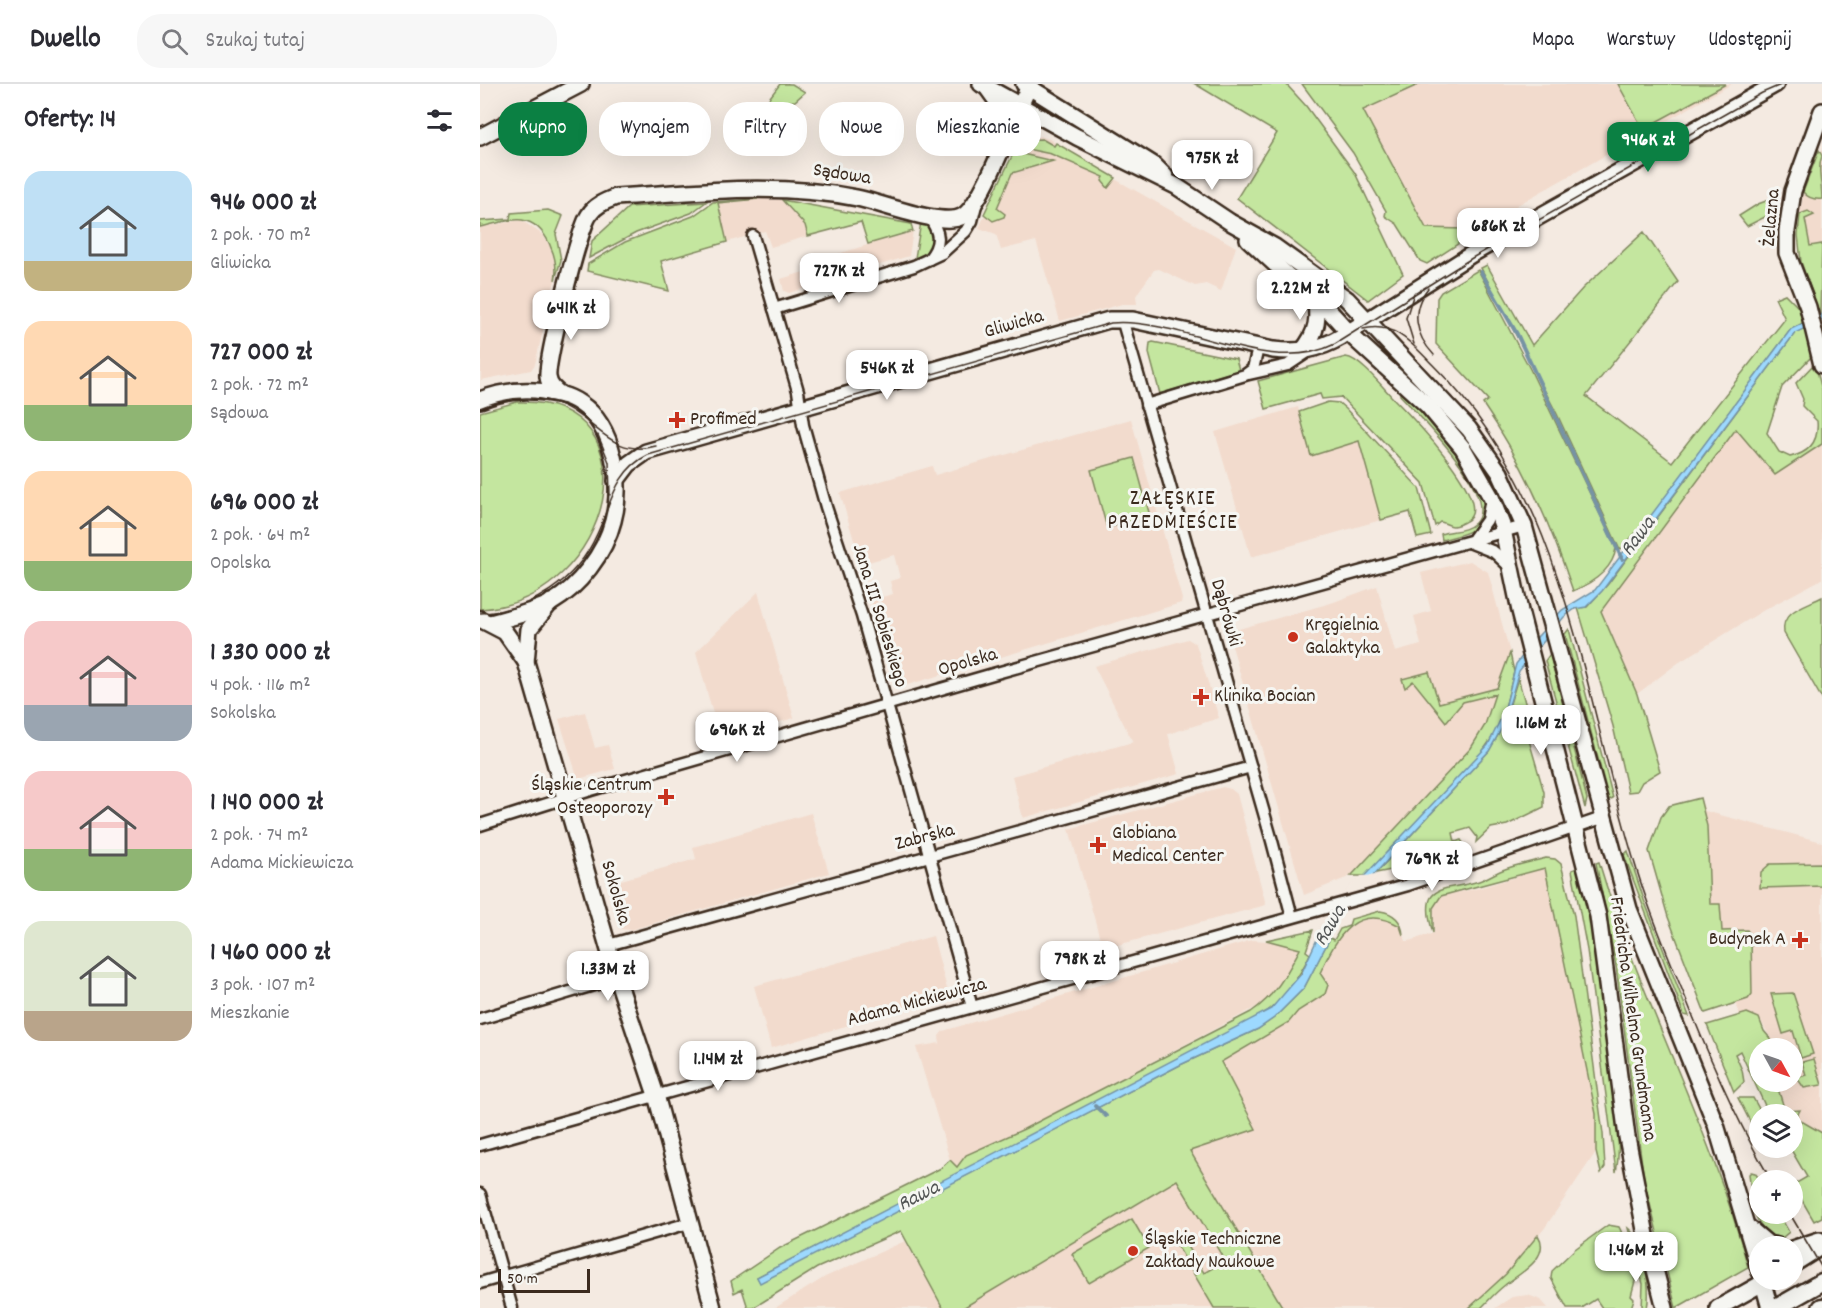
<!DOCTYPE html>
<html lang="pl">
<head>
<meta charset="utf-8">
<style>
  body { margin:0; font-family:Dekko,sans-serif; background:#f7f7f7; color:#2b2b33; height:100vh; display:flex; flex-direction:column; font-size:22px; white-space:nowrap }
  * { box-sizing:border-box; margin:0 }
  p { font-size:20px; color:#7c7c81 }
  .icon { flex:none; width:33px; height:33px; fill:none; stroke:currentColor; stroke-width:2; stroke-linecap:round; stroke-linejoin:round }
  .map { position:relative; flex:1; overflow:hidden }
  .panel { display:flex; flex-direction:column; background:#fff; width:480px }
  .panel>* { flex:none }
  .top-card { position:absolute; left:18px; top:18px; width:570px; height:54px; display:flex; gap:12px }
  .needle { width:39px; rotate:130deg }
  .fabs { position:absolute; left:1269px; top:954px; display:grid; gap:12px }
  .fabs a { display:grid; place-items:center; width:54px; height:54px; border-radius:50%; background:#fff; box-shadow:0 6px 24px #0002; font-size:30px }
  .scale { position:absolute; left:18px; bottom:15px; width:92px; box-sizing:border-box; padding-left:6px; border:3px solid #3b2a1e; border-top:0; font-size:16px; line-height:21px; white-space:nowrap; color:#3b2a1e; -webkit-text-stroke:4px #f6f6f2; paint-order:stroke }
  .price { position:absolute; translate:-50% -51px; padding:0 14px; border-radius:12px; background:#fff; color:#222; font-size:20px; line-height:39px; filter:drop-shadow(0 2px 3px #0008) }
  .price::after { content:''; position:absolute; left:50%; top:36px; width:18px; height:14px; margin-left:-9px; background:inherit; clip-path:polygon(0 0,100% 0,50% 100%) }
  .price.on { background:#0b8043; color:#fff }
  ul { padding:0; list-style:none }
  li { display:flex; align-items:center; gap:18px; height:150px; padding:0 24px }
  li span { display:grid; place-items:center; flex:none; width:168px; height:120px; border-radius:18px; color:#555 }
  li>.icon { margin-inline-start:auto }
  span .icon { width:72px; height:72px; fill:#fffc; stroke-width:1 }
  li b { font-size:26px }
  h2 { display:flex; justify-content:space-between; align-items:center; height:72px; padding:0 24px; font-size:26px }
  .pill { padding:0 21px; border-radius:24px; background:#fff; box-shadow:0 6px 24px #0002; font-size:21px; line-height:54px }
  .pill.on { background:#0b8043; color:#fff }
  header { display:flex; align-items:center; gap:36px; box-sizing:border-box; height:84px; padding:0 30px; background:#fff; border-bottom:2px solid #e1e1e2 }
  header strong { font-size:28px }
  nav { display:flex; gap:33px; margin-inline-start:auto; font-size:21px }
  .search { width:420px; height:54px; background:#f7f7f7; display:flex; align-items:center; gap:15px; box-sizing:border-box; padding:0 21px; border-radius:24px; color:#7c7c81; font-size:22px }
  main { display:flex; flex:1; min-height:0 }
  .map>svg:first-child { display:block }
  .built { fill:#f2dbcd }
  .green { fill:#c4e69f; stroke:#80885e; stroke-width:1.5 }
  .water { fill:#9dd9fe; stroke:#7693a4; stroke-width:1.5 }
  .pier { fill:#f4eae1 }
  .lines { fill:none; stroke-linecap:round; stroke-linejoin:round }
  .stream { stroke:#7693a4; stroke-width:4 }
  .street-casing { stroke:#3b2a1e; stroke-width:15 }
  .secondary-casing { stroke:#3b2a1e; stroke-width:20 }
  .primary-casing { stroke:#3b2a1e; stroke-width:21 }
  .street { stroke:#f6f6f2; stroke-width:10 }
  .secondary { stroke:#f6f6f2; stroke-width:15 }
  .primary { stroke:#f6f6f2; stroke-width:16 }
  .tram { stroke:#3b2a1e; stroke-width:1.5 }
  .poi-dot { fill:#c8321e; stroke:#f6f6f2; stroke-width:2 }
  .labels { text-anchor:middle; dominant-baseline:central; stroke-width:6; stroke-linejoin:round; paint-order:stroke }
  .street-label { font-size:20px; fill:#3b2a1e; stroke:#f6f6f2 }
  .poi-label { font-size:20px; fill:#3b2a1e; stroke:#f6f6f2; text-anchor:start }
  .neighbourhood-label { font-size:21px; letter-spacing:1.5px; fill:#3b2a1e; stroke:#f6f6f2 }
  .water-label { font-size:21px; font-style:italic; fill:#545656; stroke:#f6f6f2 }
</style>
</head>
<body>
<header>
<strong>Dwello</strong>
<div class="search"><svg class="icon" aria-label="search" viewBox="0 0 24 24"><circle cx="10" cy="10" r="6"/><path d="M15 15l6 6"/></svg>Szukaj tutaj</div>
<nav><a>Mapa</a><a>Warstwy</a><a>Udostępnij</a></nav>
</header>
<main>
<section class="panel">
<h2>Oferty: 14<svg class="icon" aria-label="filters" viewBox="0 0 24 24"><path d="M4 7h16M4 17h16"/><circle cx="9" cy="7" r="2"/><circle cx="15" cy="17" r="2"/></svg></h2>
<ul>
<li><span style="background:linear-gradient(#bfe0f5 75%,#c2b280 0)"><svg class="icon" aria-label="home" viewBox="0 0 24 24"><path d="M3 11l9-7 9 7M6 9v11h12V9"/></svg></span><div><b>946 000 zł</b><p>2 pok. · 70 m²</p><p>Gliwicka</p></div></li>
<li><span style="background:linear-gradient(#ffd9b3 70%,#8fb573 0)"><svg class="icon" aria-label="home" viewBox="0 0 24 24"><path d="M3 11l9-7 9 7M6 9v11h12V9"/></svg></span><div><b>727 000 zł</b><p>2 pok. · 72 m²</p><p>Sądowa</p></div></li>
<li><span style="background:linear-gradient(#ffd9b3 75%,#8fb573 0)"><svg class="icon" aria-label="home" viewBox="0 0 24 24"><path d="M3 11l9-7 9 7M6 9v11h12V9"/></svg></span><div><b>696 000 zł</b><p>2 pok. · 64 m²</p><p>Opolska</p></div></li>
<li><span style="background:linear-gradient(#f6c9c9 70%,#9aa5b1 0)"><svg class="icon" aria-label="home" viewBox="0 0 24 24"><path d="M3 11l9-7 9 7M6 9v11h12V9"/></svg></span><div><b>1 330 000 zł</b><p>4 pok. · 116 m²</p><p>Sokolska</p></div></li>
<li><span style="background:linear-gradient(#f6c9c9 65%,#8fb573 0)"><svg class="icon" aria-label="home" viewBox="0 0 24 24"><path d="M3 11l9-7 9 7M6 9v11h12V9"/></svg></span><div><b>1 140 000 zł</b><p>2 pok. · 74 m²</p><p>Adama Mickiewicza</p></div></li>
<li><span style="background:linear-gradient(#dfe7d0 75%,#b9a48a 0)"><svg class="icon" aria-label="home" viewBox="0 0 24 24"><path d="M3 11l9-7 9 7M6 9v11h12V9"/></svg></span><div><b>1 460 000 zł</b><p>3 pok. · 107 m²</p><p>Mieszkanie</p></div></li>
</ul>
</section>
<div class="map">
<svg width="1342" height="1224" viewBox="0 0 1342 1224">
  <rect width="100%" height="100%" fill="#f4eae1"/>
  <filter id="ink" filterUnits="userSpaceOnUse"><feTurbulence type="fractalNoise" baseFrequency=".0167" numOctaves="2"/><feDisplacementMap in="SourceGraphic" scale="12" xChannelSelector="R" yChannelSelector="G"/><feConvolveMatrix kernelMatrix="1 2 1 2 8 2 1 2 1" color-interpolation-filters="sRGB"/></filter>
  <g filter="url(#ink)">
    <g class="built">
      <polygon points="940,0 1252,0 1011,136 1003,136 987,145 946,144 883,26"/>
      <polygon points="560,52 569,55 617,85 756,163 741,207 726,200 715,202 679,185 674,186 659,207 656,212 657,220 642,220 580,237 556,157 521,166 516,150 499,144 538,60"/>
      <polygon points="1342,65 1342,161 1330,162 1318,151 1320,130 1324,105"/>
      <polygon points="278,115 302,116 325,141 328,152 291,163 285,147 247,158 238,118"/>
      <polygon points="41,136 63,151 70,162 76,181 75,196 55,280 51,286 1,296 0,143"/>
      <polygon points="433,147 429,172 309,209 304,207 301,195 327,187 325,180"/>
      <polygon points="818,323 831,372 879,357 901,436 771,473 735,348"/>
      <polygon points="651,335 702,515 701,519 417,604 391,516 413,510 410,497 420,494 414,471 381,480 360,409 452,382 455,391"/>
      <polygon points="1256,345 1295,391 1342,360 1342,495 1284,526 1198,579 1157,610 1120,527"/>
      <polygon points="990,477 1008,488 1030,569 1017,604 959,620 949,588 933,597 966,638 983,618 1015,610 1005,641 991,664 871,792 824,811 748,548 851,519 897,502 915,568 941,561 934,532 951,527 941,489"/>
      <polygon points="278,508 314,634 240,655 216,568"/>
      <polygon points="708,555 716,560 739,634 688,650 699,690 543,734 532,692 653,658 614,582"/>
      <polygon points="105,628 115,664 128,661 135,685 98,695 79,635"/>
      <polygon points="743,703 751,705 757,710 786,821 623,865 589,745"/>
      <polygon points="1220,714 1225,727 1342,758 1342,1049 1315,1034 1320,1027 1314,1025 1305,1027 1296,998 1312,998 1312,964 1286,964 1285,962 1293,959 1281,937 1267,929 1260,931 1241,883 1189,722"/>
      <polygon points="331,729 349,789 150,846 141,845 127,800 216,775 213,763"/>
      <polygon points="1065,784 1116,1030 1116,1068 1064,1145 1026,1190 989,1224 803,1224 710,1067 776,1045 741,978 809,938 843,891 840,889 855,856 876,837 905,833 920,842 926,857 929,857 954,849 953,824 961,812 999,804"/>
      <polygon points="453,852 467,905 464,913 291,964 274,902"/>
      <polygon points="772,856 802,858 820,864 801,902 786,918 544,1045 486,1071 476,1083 470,1076 436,963 460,959 459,952 463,947"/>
      <polygon points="699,1087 777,1224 465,1224"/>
      <polygon points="425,1157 463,1224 295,1224 345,1193"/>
      <polygon points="1048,1211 1061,1216 1068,1224 1015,1224 1032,1213"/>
    </g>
    <g class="green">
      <polygon points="300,0 312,0 325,8 315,17 284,21"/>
      <polygon points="715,0 806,0 826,22 875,89 923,190 888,216 757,114 797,49"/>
      <polygon points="822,0 940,0 883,26 946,144 983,145 985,153 981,158 947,180 940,177 917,140 905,132 906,127 873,69"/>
      <polygon points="1138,0 1246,0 1163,45"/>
      <polygon points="562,55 574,62 576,59 636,94 628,104 622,97 624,93 571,70 537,63 540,56"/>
      <path d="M1339 66 1342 72C1337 84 1342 100 1342 115 1334 116 1328 114 1323 108Z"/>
      <polygon points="534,68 573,77 532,89 517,124 525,130 524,133 513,137 504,130"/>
      <polygon points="1297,113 1293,129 1267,142 1259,132 1278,120"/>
      <polygon points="278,115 238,119 247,158 181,177 189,207 107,187 108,180 145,158 213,132 233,118"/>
      <polygon points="302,116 431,140 433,147 388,160 381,138 328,152 325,141"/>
      <polygon points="226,118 211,129 156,149 109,174 112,157 149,123"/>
      <path d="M68 126 83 132 76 150 81 176 75 196C79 175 67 140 42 136 30 134 12 141 0 143V137L30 135 31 129Z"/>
      <polygon points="1328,127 1334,131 1325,135 1330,162 1342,160 1340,231 1321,178 1318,151 1320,130"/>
      <polygon points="441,138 451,145 452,162 446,169 435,174"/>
      <polygon points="1164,148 1198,198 1106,312 1192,378 1305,235 1295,214 1305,210 1320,225 1323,239 1311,245 1172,431 1140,466 1077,330 1001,184 1007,181 1052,261 1103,204"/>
      <path d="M998 186 1050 285 1136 464C1133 486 1112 499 1093 507 1071 441 1043 378 1003 320L1008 316 956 260 957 214 961 208Z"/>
      <path d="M1324 243 1332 272 1302 303 1287 349 1299 368 1310 373C1329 369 1339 357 1337 337L1322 322 1323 315 1316 299 1335 279 1342 306V360L1295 391 1256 345 1121 527 1157 610 1180 687 1162 698 1157 707 1148 708 1133 642 1098 524 1107 523 1128 500 1315 249Z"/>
      <polygon points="673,258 756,275 759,286 680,310 669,269 670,259"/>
      <path d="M866 273C879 274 902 302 911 312 926 327 1018 420 986 437 983 439 976 442 973 442 969 442 964 438 960 438L955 442 943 399 861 313 842 315 840 310 786 325 778 297Z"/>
      <path d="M920 306C943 322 1013 404 1005 431 999 449 978 451 962 456L961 450C972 446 986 448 995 439 1021 412 939 332 920 311Z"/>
      <path d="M37 318C181 313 133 518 0 525V328Z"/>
      <polygon points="848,318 859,319 866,325 939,404 951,451 937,454 930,428 901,436 879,357 831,372 819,328"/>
      <polygon points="654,374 670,432 627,444 611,386"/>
      <path d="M1342 513V615L1304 549C1300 527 1325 522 1342 513Z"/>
      <polygon points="1089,545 1133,714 1129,716 1085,550"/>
      <polygon points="1030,569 1034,588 1024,628 1014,651 1000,671 885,792 871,792 991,664 1005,641 1015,610 983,618 966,638 933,597 925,604 922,595 949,588 959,619 1017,604"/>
      <polygon points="1070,570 1107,715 1105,724 1065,577"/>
      <polygon points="1038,594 1046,622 1044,639 1064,708 1064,723 1027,741 1011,744 996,758 997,753 990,744 973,749 975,758 981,756 986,763 971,772 922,787 921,784 896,789 1009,667 1023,642"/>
      <polygon points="1220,714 1227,742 1230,820 1240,820 1242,847 1267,846 1271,851 1272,910 1268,915 1225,929 1188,833 1169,767 1181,733 1189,722"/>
      <polygon points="1148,767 1164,816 1209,932 1204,931 1144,771"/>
      <path d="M1066 774 1075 775 1081 780 1094 832 1123 1050 1125 1083 1121 1089 1116 1068V1030L1065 784 961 812 953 824V849C937 797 965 808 999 797 1008 794 1016 788 1025 785 1038 780 1052 778 1066 774Z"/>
      <path d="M1119 778C1160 916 1231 1043 1268 1183L1196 1224 1164 1096 1136 882 1116 779Z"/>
      <polygon points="1342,779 1342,802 1280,804 1281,788 1290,780"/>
      <path d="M1097 784C1116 848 1121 917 1129 984 1133 1017 1143 1055 1136 1088L1107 866 1092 786Z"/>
      <path d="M900 827C914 829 922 837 923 851L920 842C876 818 857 852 840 889L848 901 845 910 818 927 809 938 741 978 776 1045 710 1067 803 1224H734L692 1153 700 1149 724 1189 745 1177 697 1096 483 1224H463L421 1147 337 1184 273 1224H268L262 1205 254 1209 251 1197 300 1164 461 1084 470 1076 477 1083 486 1071 544 1045 771 928C796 911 806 891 820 865L786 856 833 846 826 867 830 870C819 894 804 915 783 931L277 1193 280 1198 700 981 778 945 794 934 824 904 850 854 854 856 860 845 869 842 871 835Z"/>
      <polygon points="1313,909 1333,970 1321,974 1313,947 1303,950 1291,910"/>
      <polygon points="1267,929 1279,934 1284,947 1294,959 1285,961 1286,964 1280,964 1280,998 1296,998 1305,1027 1320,1026 1316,1034 1342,1049 1342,1133 1334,1137 1313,1101 1327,1093 1310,1064 1312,1064 1312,1030 1280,1030 1278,1053 1258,1014 1273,1014 1281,1028 1287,1026 1260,967 1255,970 1262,986 1264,998 1254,1008 1227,941"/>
      <polygon points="1334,975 1342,1001 1324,1004 1317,994 1326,991 1322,978"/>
      <path d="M1271 1088 1275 1089 1280 1096V1130H1299L1309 1148 1297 1158C1270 1136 1273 1123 1269 1090Z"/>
      <polygon points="652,1135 669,1164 609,1199 592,1170"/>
      <polygon points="1128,1141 1139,1143 1141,1147 1155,1197 1151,1212 1154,1215 1151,1224 1122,1224 1116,1215 1102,1224 1087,1224 1071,1194 1072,1187 1095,1165"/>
      <path d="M1148 1144C1164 1157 1171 1205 1167 1224H1162L1163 1200Z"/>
      <path d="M1058 1151C1072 1173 1039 1190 1025 1201 1016 1208 1009 1216 1001 1224H989L1026 1190Z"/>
    </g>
    <polygon class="water" points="1342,230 1342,236 1315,249 1122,507 1106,523 1095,525 1084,533 1039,587 1023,642 1009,667 864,823 847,851 850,854 824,904 794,934 778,945 700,981 280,1199 277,1193 791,925 821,890 844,840 856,822 1008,661 1024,628 1036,580 1058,552 1082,526 1115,506 1311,245"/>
    <polygon class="pier" points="898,791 856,839 839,844 854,820 881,792"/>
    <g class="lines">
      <g class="stream">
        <polyline points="1001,188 1037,250 1142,475"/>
        <polyline points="615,1022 626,1032"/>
      </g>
      <defs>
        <g id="street">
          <path d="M448 132C460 148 462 159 449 175"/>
          <polyline points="273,152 318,307 323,341 346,423 382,532 492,923"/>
          <polyline points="294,225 434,182 462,169 486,147 492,137 496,121"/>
          <polyline points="642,235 792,757 812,833"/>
          <polyline points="769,290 808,281 829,267"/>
          <polyline points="666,321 765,291 773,285 778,264"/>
          <polyline points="994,454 1007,436 1011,415"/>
          <polyline points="989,458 1014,468 1029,482"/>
          <polyline points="0,741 111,706 513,590 1044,442"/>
          <polyline points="128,861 771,683"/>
          <polyline points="0,935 137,894"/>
          <polyline points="0,1061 928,801 1122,734"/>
          <polyline points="0,1110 32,1224"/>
          <polyline points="0,1199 209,1139"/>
        </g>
        <g id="secondary">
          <polyline points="501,0 597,53 696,102 750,138 795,163 867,215 989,345 1020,389 1044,442 1149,825 1236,1041 1280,1188"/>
          <polyline points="544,0 674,81 685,92"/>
          <polyline points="508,5 521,23 527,47"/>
          <polyline points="1342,27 1313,107 1307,147 1307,169 1328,223 1342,281"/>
          <polyline points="0,53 101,0"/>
          <polyline points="768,155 808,192 841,218 876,256 948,322 983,364 1011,413 1022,441 1040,527 1118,832 1147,1053 1166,1151 1185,1224"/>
          <path d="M822 267C837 250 841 232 833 211"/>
          <path d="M82 311C75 307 69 302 68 293 66 276 99 146 109 131 115 121 126 117 136 113 217 108 296 98 377 114 402 119 463 144 483 132 503 120 535 29 549 3"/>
          <path d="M0 316C17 309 35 306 54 307 70 308 88 310 101 320 134 342 143 401 133 437 125 469 99 503 71 519 52 529 30 533 10 539"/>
          <path d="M136 397 149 380 166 368 629 236H653L793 266C818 269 839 266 861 253L992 170 1296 0"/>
          <polyline points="71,518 49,545 46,578 137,894 176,1011 233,1224"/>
          <polyline points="0,535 25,548 46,578"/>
          <polyline points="1269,1144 1288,1160 1298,1162"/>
          <polyline points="1312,1165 1339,1156"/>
          <polyline points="1312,1181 1342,1162"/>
          <polyline points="1282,1196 1290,1224"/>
          <polyline points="1238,1224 1288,1196"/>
        </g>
        <g id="primary">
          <polyline points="1296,1224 1342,1198"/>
          <polyline points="1341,1224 1342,1223"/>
        </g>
      </defs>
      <use href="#street" class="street-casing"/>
      <use href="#secondary" class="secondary-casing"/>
      <use href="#primary" class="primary-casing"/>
      <use href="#street" class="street"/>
      <use href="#secondary" class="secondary"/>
      <use href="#primary" class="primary"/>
      <g class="tram">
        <path d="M948 204C930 226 935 251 954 271"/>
        <polyline points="934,209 926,234 934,260"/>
        <path d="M883 245C915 237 933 261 953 281 1093 418 1102 619 1160 796 1173 837 1190 876 1206 915 1231 978 1257 1038 1291 1096"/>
        <path d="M0 324C30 311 66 309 94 328 122 346 137 372 176 362"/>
        <polyline points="118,351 129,378 130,411"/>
        <path d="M0 529C50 528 97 496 117 450 131 420 135 387 168 371L631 239C703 233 787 294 855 260L992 174 1282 9 1303 0"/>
        <polyline points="1310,1130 1342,1184"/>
      </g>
    </g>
  </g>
  <g class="poi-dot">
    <path d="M194 327h6v6h6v6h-6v6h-6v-6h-6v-6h6z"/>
    <circle cx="813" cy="553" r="6"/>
    <path d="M718 604h6v6h6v6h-6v6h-6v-6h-6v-6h6z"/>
    <path d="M183 704h6v6h6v6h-6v6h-6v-6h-6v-6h6z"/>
    <path d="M615 752h6v6h6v6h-6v6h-6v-6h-6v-6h6z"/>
    <path d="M1317 847h6v6h6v6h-6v6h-6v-6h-6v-6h6z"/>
    <circle cx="653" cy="1167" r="6"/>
  </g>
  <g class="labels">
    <g class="street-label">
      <text transform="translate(362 91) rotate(9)">Sądowa</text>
      <text transform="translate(1292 134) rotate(-85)">Żelazna</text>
      <text transform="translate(534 241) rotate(-16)">Gliwicka</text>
      <text transform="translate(745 529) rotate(74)">Dąbrówki</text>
      <text transform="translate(399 532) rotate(73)">Jana III Sobieskiego</text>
      <text transform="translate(488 579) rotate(-16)">Opolska</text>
      <text transform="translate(445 754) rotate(-14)">Zabrska</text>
      <text transform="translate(135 809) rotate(74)">Sokolska</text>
      <text transform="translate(437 919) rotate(-15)">Adama Mickiewicza</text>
      <text transform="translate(1152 935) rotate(82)">Friedricha Wilhelma Grundmanna</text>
    </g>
    <g class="poi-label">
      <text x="210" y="336">Profimed</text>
      <text x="825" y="542">Kręgielnia<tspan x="825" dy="23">Galaktyka</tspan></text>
      <text x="734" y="613">Klinika Bocian</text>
      <text x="172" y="702" text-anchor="end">Śląskie Centrum<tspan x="172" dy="23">Osteoporozy</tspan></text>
      <text x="632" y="750">Globiana<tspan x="632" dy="23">Medical Center</tspan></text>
      <text x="1306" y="856" text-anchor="end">Budynek A</text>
      <text x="665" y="1156">Śląskie Techniczne<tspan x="665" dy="23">Zakłady Naukowe</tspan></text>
    </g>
    <g class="neighbourhood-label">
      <text x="693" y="416">ZAŁĘSKIE<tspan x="693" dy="24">PRZEDMIEŚCIE</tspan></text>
    </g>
    <g class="water-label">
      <text transform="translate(1159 453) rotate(-53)">Rawa</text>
      <text transform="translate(851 842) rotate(-59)">Rawa</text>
      <text transform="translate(439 1113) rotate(-27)">Rawa</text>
    </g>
  </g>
</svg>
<div class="fabs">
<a><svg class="needle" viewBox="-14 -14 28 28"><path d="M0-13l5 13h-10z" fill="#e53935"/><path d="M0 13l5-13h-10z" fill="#7c7c81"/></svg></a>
<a><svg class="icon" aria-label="layers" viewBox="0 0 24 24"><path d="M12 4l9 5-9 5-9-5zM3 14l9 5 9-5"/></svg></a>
<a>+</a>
<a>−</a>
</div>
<div class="scale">50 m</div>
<b class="price on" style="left:1168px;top:89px">946K zł</b>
<b class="price" style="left:732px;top:107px">975K zł</b>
<b class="price" style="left:1018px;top:175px">686K zł</b>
<b class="price" style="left:359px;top:220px">727K zł</b>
<b class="price" style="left:820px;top:237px">2.22M zł</b>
<b class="price" style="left:91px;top:257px">641K zł</b>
<b class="price" style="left:407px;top:317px">546K zł</b>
<b class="price" style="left:1061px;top:672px">1.16M zł</b>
<b class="price" style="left:257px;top:679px">696K zł</b>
<b class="price" style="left:952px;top:808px">769K zł</b>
<b class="price" style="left:600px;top:908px">798K zł</b>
<b class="price" style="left:128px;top:918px">1.33M zł</b>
<b class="price" style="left:238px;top:1008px">1.14M zł</b>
<b class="price" style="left:1156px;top:1199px">1.46M zł</b>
<div class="top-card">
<a class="pill on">Kupno</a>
<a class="pill">Wynajem</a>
<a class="pill">Filtry</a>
<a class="pill">Nowe</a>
<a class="pill">Mieszkanie</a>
</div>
</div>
</main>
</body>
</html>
